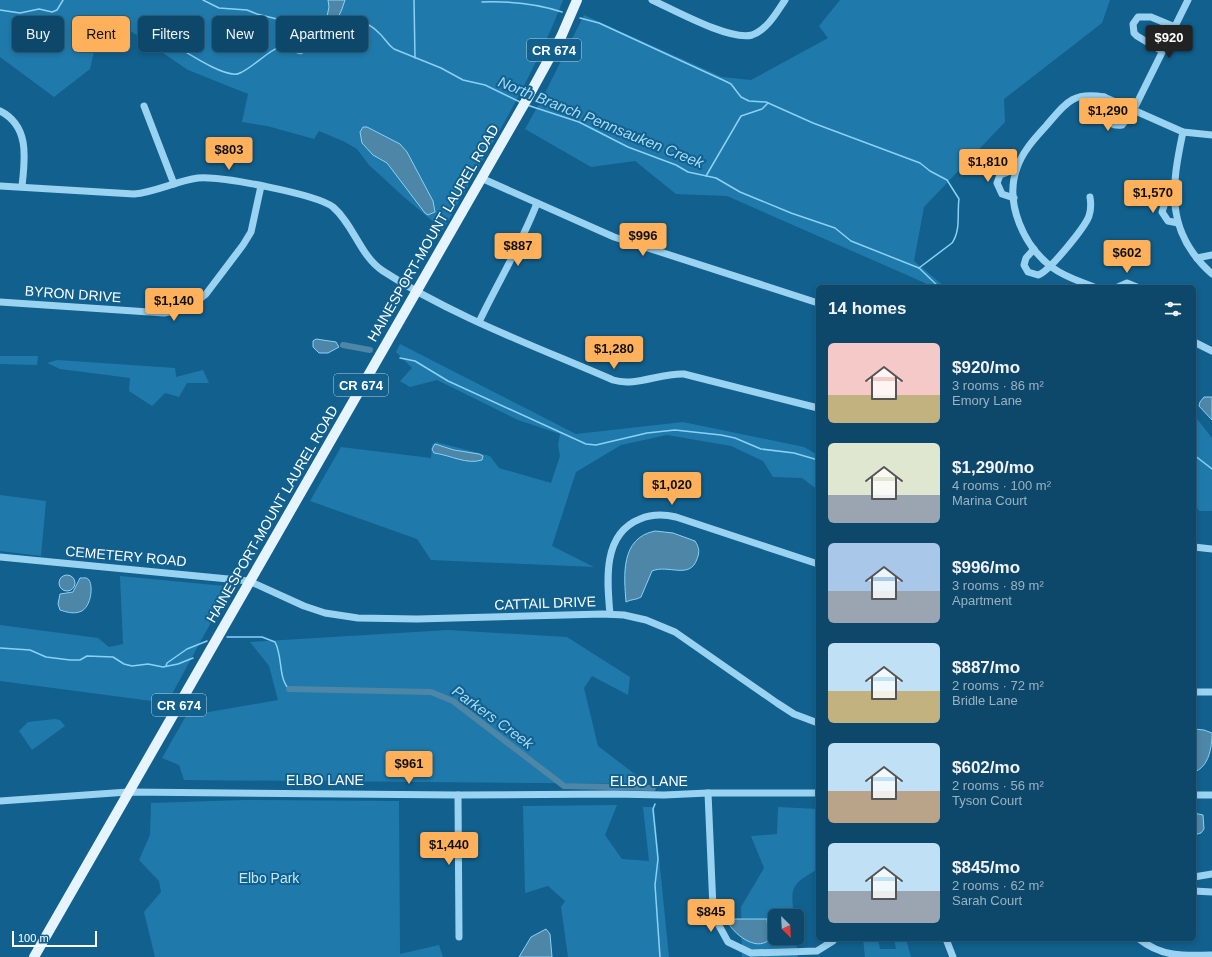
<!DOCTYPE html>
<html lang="en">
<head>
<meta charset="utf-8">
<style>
  body { margin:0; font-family:Arial,sans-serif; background:#164f70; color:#f1f3f6; height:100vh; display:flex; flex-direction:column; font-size:15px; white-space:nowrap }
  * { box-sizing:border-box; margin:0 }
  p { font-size:13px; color:#9ab2c1 }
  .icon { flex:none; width:22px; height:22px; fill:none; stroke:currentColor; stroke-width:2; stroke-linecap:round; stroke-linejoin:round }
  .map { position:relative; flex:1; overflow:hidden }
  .sheet { position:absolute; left:816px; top:285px; width:380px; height:656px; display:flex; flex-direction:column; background:#0d486a; border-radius:6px; box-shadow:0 2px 6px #0003,0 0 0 1px #2d607e }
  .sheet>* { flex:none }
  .hud { position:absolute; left:12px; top:16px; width:380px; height:36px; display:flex; gap:8px }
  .needle { width:26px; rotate:156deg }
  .buttons { position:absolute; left:768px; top:909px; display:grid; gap:8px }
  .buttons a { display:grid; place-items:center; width:36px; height:36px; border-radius:6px; background:#0d486a; box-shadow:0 2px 6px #0003,0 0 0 1px #2d607e; font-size:20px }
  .scale { position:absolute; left:12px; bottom:10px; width:85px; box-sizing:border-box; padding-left:4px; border:2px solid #fff; border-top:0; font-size:11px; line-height:14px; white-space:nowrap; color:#fff; -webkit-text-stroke:3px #11608e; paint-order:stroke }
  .price { position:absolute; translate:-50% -34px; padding:0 9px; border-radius:4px; background:#ffb05b; color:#111; font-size:13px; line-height:26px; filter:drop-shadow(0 1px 2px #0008) }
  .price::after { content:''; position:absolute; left:50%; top:24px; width:12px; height:9px; margin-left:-6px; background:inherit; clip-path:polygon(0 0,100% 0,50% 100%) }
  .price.selected { background:#222; color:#fff }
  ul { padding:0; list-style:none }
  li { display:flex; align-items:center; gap:12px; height:100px; padding:0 12px }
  li span { display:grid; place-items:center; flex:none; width:112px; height:80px; border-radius:6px; color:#555 }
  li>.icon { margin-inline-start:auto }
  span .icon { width:48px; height:48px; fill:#fffc; stroke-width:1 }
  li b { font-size:17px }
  h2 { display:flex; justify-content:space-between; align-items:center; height:48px; padding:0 12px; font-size:17px }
  .tag { padding:0 14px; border-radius:6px; background:#0d486a; box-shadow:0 2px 6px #0003,0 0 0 1px #2d607e; font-size:14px; line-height:36px }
  .tag.selected { background:#ffb05b; color:#111 }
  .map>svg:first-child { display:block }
  .green { fill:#1f7aab }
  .water { fill:#4d86a7; stroke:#8bd1f6 }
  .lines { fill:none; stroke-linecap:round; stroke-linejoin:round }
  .stream { stroke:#8bd1f6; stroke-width:1.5 }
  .canal { stroke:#4d86a7; stroke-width:6 }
  .minor { stroke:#9ad3f2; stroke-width:7 }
  .major { stroke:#e5f4ff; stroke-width:10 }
  .labels { text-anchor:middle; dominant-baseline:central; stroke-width:4; stroke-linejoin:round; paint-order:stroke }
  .shield { fill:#11608e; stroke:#b8cfdd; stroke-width:1 }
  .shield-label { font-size:13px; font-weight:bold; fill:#fff }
  .street-label { font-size:14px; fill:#fff; stroke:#11608e }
  .park-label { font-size:14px; fill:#c1e8fd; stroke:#11608e }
  .water-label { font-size:15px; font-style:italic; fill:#a5dcf9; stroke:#11608e }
</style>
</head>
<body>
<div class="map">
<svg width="1212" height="957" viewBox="0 0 1212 957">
  <rect width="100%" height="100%" fill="#11608e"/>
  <g class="green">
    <path d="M0 0H563C532 81 485 155 443 230L404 197 369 165 357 149 345 142 319 131 314 139 267 126 242 122 248 94 188 70 132 32 98 34 90 69 54 97 0 57Z"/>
    <polygon points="840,0 1110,0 1102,23 1004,99 1005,122 924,207 914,261 945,287 928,287 925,283 727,196 676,194 635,161 591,167 525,129 544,95 584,15 722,77 751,80 828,38 819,26"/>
    <polygon points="400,344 576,434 683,422 804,447 818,455 818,490 802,478 773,477 763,461 731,446 667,435 621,445 576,472 552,546 594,567 431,560 417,539 310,501 341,447 431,458 432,445 436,442 490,456 499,468 551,483 560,456 558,445 560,434 518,420 437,380 410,387 400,381 412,368 396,352"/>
    <polygon points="0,356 38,356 37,365 0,364"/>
    <polygon points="57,360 175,368 176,377 203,370 209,383 187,383 179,397 165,393 152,406 129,391 130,378 60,369 47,363"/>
    <polygon points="1194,415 1212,438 1212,511 1199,511 1194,502"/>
    <polygon points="0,495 46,501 41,556 0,551"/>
    <polygon points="120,576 225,586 226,595 167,703 0,681 0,625 98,638 109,647 123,644"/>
    <polygon points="448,630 567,637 630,677 628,695 592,676 584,688 598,746 640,778 642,784 184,780 179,765 162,758 186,716 278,700 269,666 250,642"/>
    <polygon points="55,719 60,720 65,726 32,750 19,731 28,722"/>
    <polygon points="245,800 399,801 400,954 439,945 443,957 155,957 144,912 161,892 159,881 139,860 150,835 151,803"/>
    <polygon points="617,805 605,835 622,859 649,861 643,807 654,807 669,957 568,957 561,907 565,901 548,886 525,893 523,806"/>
    <path d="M778 807 818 809V869C792 884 790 886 794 916H775V938H796L798 957H742L741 907 764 868 751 836 777 834Z"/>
    <polygon points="863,939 878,939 880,949 896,949 894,939 906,939 911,957 865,957"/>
  </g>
  <g class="water">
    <path d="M328 0H345C338 25 323 41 301 54L294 52 290 43 301 31 326 21 329 7Z"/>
    <polygon points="363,127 367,127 400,144 407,152 433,201 435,212 428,215 425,213 387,163 373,155 362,143 360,132"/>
    <polygon points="316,339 336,342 339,347 328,353 319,353 313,347 313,341"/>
    <polygon points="1204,397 1212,397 1212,420 1199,406 1200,402"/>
    <path d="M435 444 454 450 479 454 483 456 482 460C467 465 450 455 434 453L432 449Z"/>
    <path d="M655 531 673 533 695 541C699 547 700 552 697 559 690 580 668 564 652 571L641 597C637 600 631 599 626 602 624 576 620 538 655 531Z"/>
    <circle cx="67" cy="583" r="8"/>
    <path d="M80 578C83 578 87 577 89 580 94 588 90 610 79 612 73 614 66 612 60 610L58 604 60 594 73 592Z"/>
    <path d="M1194 729 1204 730 1212 733C1212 747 1209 767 1194 772Z"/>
    <polygon points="1194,813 1203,815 1204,829 1201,833 1194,835"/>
    <path d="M729 919H767L769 940C755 952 733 933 727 921Z"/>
    <polygon points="546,929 550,934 552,957 519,957 531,937"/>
  </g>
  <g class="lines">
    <g class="stream">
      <polyline points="203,0 219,8 247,10 257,14 301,25 313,24 329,17"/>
      <polyline points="414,0 415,58"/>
      <path d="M482 2C510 1 535 3 562 12"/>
      <polyline points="0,10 20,13 39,9 52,12 57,10 63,0"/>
      <path d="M338 17C352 18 369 22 379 33 385 38 387 44 394 49L441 68 463 80 485 85 520 102"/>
      <path d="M580 18 599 23 725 81 731 84 741 97 749 101 766 102 813 123 920 163 930 171 947 180 959 199C957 213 961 230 952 243L919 268"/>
      <path d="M145 28C164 36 224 82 240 73 257 65 271 46 290 44"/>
      <polyline points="527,105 579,122 628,147 676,165 688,172 716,178 740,192 791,213 835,228 851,241 919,268 939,287"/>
      <polyline points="706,176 741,116 762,109 768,103"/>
      <polyline points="400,358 415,361 448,381 586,444 596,445 647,433 675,430 721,435 735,438 761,449 794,453 818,460"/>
      <polyline points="1194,455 1212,469"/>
      <path d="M227 637H262L275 642C283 657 278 678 289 689"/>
      <polyline points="0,648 30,650 46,657 70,660 80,660 87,656 113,657 124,664 132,666 148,664 163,667 178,664 193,658"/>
      <polyline points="166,666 167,663 187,649 207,641"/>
      <polyline points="655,804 653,809 658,859 655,885 660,957"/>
    </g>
    <g class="canal">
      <polyline points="343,345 370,350"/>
      <polyline points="289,689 431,692 453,701 564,786 653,788"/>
    </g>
    <g class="minor">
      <path d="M652 0C674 10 730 41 752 35 767 30 777 12 785 0"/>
      <polyline points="1162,51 1137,36 1134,33 1133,24 1138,17 1151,17 1175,27"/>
      <path d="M1104 97C1103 111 1104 127 1122 125L1133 111 1188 0"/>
      <polyline points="144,106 174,184"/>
      <path d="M0 111C30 126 25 159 22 186"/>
      <path d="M1183 132C1171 188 1165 232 1212 274"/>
      <polyline points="481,178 614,237 818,303"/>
      <path d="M0 186 134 194C156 192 176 181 198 178 221 176 316 194 333 207 354 225 360 256 383 271 452 316 537 347 613 380 635 387 660 373 684 374L818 408"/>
      <polyline points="1174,193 1165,203 1162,212 1168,221 1178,223"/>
      <polyline points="1014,198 1002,194 997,183 1000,175 1016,169"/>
      <path d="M1034 249 1026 258 1024 265 1028 272 1038 275C1049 272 1085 227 1089 216 1091 210 1091 203 1090 197"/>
      <polyline points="1197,258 1212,255"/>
      <path d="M1094 287C1079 281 1065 277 1053 268 1024 247 1004 203 1017 168 1022 152 1035 138 1046 126 1065 104 1072 91 1104 97L1183 132 1212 135"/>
      <polyline points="1118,287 1127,283 1137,287"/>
      <polyline points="0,302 164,313 187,309 206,294 243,245 251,232 261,186"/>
      <path d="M479 322C498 282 521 245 537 203"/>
      <polyline points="1194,342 1212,351"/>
      <polyline points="1194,547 1212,549"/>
      <polyline points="0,557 249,581 304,606 325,613 358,618 417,619 603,614 624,615 646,620 675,632 777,703 794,714 818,723"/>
      <path d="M610 614C607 581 602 534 640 519 652 514 663 514 676 517L818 564"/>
      <polyline points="1194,692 1212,692"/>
      <polyline points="708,793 713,908 716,920 728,942 751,953 817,951 833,941"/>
      <polyline points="458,795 459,937"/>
      <polyline points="1194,795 1212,795"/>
      <polyline points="0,801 128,792 458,795 614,794 664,795 708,793 818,793"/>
      <polyline points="1194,877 1212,874"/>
      <polyline points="1194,891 1212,892"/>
      <polyline points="946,939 953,957"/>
      <path d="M1139 939C1162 957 1183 956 1212 955"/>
    </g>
    <polyline class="major" points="34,957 527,99 561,37 577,0"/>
  </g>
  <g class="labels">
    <g class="shield">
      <rect x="527" y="39" width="54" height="22" rx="3"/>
      <rect x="334" y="374" width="54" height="22" rx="3"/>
      <rect x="152" y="694" width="54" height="22" rx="3"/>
    </g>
    <g class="shield-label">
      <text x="554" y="50">CR 674</text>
      <text x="361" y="385">CR 674</text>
      <text x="179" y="705">CR 674</text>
    </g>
    <g class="street-label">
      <text transform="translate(433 233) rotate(-60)">HAINESPORT-MOUNT LAUREL ROAD</text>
      <text transform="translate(73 294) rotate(4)">BYRON DRIVE</text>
      <text transform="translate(272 514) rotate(-60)">HAINESPORT-MOUNT LAUREL ROAD</text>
      <text transform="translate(126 556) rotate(5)">CEMETERY ROAD</text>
      <text transform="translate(545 603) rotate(-2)">CATTAIL DRIVE</text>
      <text x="325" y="780">ELBO LANE</text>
      <text x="649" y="781">ELBO LANE</text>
    </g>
    <g class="park-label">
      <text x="269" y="878">Elbo Park</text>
    </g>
    <g class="water-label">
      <text transform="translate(601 122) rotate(22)">North Branch Pennsauken Creek</text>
      <text transform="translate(493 717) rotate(36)">Parkers Creek</text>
    </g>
  </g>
</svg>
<div class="buttons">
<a><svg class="needle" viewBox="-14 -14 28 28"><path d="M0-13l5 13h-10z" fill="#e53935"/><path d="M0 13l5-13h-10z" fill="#9ab2c1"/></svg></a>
</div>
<div class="scale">100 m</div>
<b class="price selected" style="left:1169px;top:59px">$920</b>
<b class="price" style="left:1108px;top:132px">$1,290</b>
<b class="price" style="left:229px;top:171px">$803</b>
<b class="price" style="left:988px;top:183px">$1,810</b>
<b class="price" style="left:1153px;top:214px">$1,570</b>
<b class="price" style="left:643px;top:257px">$996</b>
<b class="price" style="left:518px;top:267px">$887</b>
<b class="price" style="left:1127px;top:274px">$602</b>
<b class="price" style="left:174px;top:322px">$1,140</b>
<b class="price" style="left:614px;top:370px">$1,280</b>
<b class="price" style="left:672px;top:506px">$1,020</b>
<b class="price" style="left:409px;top:785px">$961</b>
<b class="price" style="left:449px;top:866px">$1,440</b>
<b class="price" style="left:711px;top:933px">$845</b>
<div class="hud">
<a class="tag">Buy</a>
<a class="tag selected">Rent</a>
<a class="tag">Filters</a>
<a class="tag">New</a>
<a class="tag">Apartment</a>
</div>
<section class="sheet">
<h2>14 homes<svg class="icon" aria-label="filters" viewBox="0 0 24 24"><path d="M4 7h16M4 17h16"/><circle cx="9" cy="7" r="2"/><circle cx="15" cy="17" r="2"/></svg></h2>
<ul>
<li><span style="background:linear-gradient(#f6c9c9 65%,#c2b280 0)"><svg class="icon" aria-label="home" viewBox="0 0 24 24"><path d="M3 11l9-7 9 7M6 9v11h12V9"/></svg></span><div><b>$920/mo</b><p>3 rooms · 86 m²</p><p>Emory Lane</p></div></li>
<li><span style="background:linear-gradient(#dfe7d0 65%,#9aa5b1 0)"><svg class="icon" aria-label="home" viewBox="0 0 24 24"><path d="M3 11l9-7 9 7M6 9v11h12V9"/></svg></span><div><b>$1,290/mo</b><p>4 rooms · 100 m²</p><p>Marina Court</p></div></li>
<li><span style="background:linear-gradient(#a9c7e8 60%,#9aa5b1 0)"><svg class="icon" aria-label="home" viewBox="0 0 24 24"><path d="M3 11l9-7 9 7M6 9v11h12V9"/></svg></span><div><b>$996/mo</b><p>3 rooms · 89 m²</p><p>Apartment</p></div></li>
<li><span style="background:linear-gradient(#bfe0f5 60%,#c2b280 0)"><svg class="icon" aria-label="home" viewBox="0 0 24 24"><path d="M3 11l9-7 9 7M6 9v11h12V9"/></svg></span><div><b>$887/mo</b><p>2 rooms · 72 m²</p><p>Bridle Lane</p></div></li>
<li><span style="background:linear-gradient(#bfe0f5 60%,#b9a48a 0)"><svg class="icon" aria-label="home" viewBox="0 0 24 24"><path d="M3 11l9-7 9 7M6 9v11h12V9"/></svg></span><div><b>$602/mo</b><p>2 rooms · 56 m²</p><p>Tyson Court</p></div></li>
<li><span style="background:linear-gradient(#bfe0f5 60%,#9aa5b1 0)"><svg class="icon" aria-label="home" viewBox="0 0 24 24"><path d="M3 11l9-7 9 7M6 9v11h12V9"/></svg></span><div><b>$845/mo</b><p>2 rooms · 62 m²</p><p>Sarah Court</p></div></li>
</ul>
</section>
</div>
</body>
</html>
